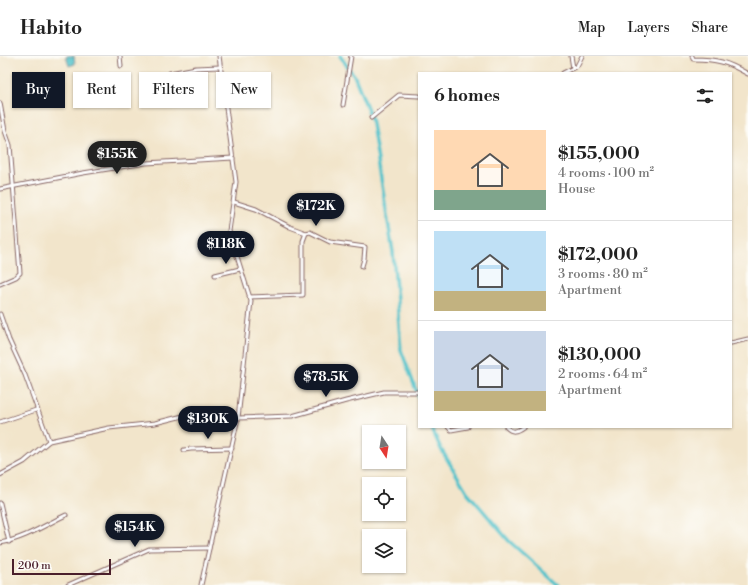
<!DOCTYPE html>
<html lang="en">
<head>
<meta charset="utf-8">
<style>
  body { margin:0; font-family:"Libre Bodoni",serif; background:#f2f2f2; color:#222; height:100vh; display:flex; flex-direction:column; font-size:15px; white-space:nowrap }
  * { box-sizing:border-box; margin:0 }
  p { font-size:13px; color:#767676 }
  .icon { flex:none; width:22px; height:22px; fill:none; stroke:currentColor; stroke-width:2; stroke-linecap:round; stroke-linejoin:round }
  .map { position:relative; flex:1; overflow:hidden }
  .details { position:absolute; left:418px; top:16px; width:314px; height:356px; display:flex; flex-direction:column; background:#fff; border-radius:0px; box-shadow:0 1px 3px #0004 }
  .details>* { flex:none }
  .banner { position:absolute; left:12px; top:16px; width:346px; height:36px; display:flex; gap:8px }
  .needle { width:26px; rotate:168deg }
  .tools { position:absolute; left:362px; top:369px; display:grid; gap:8px }
  .tools a { display:grid; place-items:center; width:44px; height:44px; border-radius:0px; background:#fff; box-shadow:0 1px 3px #0004; font-size:20px }
  .scale { position:absolute; left:12px; bottom:10px; width:99px; box-sizing:border-box; padding-left:4px; border:2px solid #4a1f2b; border-top:0; font-size:11px; line-height:14px; white-space:nowrap; color:#4a1f2b; -webkit-text-stroke:3px #fdfcf7; paint-order:stroke }
  .price { position:absolute; translate:-50% -34px; padding:0 9px; border-radius:14px; background:#111827; color:#fff; font-size:13px; line-height:26px; filter:drop-shadow(0 1px 2px #0008) }
  .price::after { content:''; position:absolute; left:50%; top:24px; width:12px; height:9px; margin-left:-6px; background:inherit; clip-path:polygon(0 0,100% 0,50% 100%) }
  .price.current { background:#222; color:#fff }
  ul { padding:0; list-style:none }
  li { display:flex; align-items:center; gap:12px; height:100px; padding:0 16px }
  li+li { border-top:1px solid #e0e0e0 }
  li span { display:grid; place-items:center; flex:none; width:112px; height:80px; border-radius:0px; color:#555 }
  li>.icon { margin-inline-start:auto }
  span .icon { width:48px; height:48px; fill:#fffc; stroke-width:1 }
  li b { font-size:17px }
  h2 { display:flex; justify-content:space-between; align-items:center; height:48px; padding:0 16px; font-size:17px }
  .chip { padding:0 14px; border-radius:0px; background:#fff; box-shadow:0 1px 3px #0004; font-size:14px; line-height:36px }
  .chip.current { background:#111827; color:#fff }
  header { display:flex; align-items:center; gap:24px; box-sizing:border-box; height:56px; padding:0 20px; background:#fff; border-bottom:1px solid #e0e0e0 }
  header strong { font-size:19px }
  nav { display:flex; gap:22px; margin-inline-start:auto; font-size:14px }
  .map>svg:first-child { display:block }
  .water { fill:#55c3cb; stroke:#50717b }
  .lines { fill:none; stroke-linecap:round; stroke-linejoin:round }
  .canal { stroke:#55c3cb; stroke-width:3.5 }
  .street-casing { stroke:#856463; stroke-width:5 }
  .street { stroke:#fff; stroke-width:3 }
</style>
</head>
<body>
<header>
<strong>Habito</strong>
<nav><a>Map</a><a>Layers</a><a>Share</a></nav>
</header>
<div class="map">
<svg width="748" height="529" viewBox="0 0 748 529">
  <rect width="100%" height="100%" fill="#fdfcf7"/>
  <filter id="ink" filterUnits="userSpaceOnUse"><feTurbulence type="fractalNoise" baseFrequency=".025" numOctaves="2"/><feDisplacementMap in="SourceGraphic" scale="8" xChannelSelector="R" yChannelSelector="G"/><feConvolveMatrix kernelMatrix="1 2 1 2 8 2 1 2 1" color-interpolation-filters="sRGB"/></filter>
  <filter id="wash" filterUnits="userSpaceOnUse"><feTurbulence type="fractalNoise" baseFrequency=".012" numOctaves="4" result="noise"/><feDisplacementMap in="SourceGraphic" scale="16" xChannelSelector="R" yChannelSelector="G"/><feGaussianBlur stdDeviation="0.9" result="paint"/><feColorMatrix in="noise" values="0 0 0 0 0 0 0 0 0 0 0 0 0 0 0 0 0 1.4 0 .05"/><feComposite in="paint" operator="in"/></filter>
  <g filter="url(#wash)">
    <rect width="100%" height="100%" fill="#f2e5cb"/>
    <polygon class="water" points="68,0 74,0 75,8 69,10 66,1"/>
    <g class="lines">
      <g class="canal">
        <polyline points="340,0 347,10"/>
        <polyline points="350,14 354,19 371,62 393,196 401,294 419,342"/>
        <polyline points="431,371 441,393 467,436 509,485 558,529"/>
      </g>
    </g>
  </g>
  <g filter="url(#ink)">
    <g class="lines">
      <defs>
        <g id="street">
          <polyline points="120,0 121,10"/>
          <polyline points="571,0 573,12"/>
          <path d="M692 0 693 3C717 3 727 6 748 18"/>
          <polyline points="170,17 196,12 220,11"/>
          <polyline points="563,17 577,10 582,0"/>
          <polyline points="0,47 5,75 10,89 20,217 16,221 0,228"/>
          <polyline points="343,49 351,0"/>
          <polyline points="371,62 399,39 419,40"/>
          <polyline points="0,133 83,117 146,107 233,102"/>
          <polyline points="234,146 256,153 290,171 306,177 310,176 330,186 365,191 364,203 362,210"/>
          <polyline points="215,219 240,213"/>
          <polyline points="249,241 303,239 303,185 306,177"/>
          <polyline points="0,258 9,284 25,319 49,385"/>
          <polyline points="731,287 748,283"/>
          <polyline points="0,366 36,354"/>
          <polyline points="448,371 451,374 468,371"/>
          <path d="M506 371C512 377 516 376 523 371"/>
          <polyline points="184,394 191,393 232,392"/>
          <polyline points="0,419 24,406 49,385 109,372 155,367 183,360 223,357 238,362 292,360 346,345 384,336 419,336"/>
          <polyline points="0,447 9,486"/>
          <path d="M0 487C24 483 45 469 66 459"/>
          <polyline points="68,529 149,493 209,492"/>
          <polyline points="201,529 238,362 251,245 229,175 236,126 219,0"/>
        </g>
      </defs>
      <use href="#street" class="street-casing"/>
      <use href="#street" class="street"/>
    </g>
  </g>
</svg>
<div class="tools">
<a><svg class="needle" viewBox="-14 -14 28 28"><path d="M0-13l5 13h-10z" fill="#e53935"/><path d="M0 13l5-13h-10z" fill="#767676"/></svg></a>
<a><svg class="icon" aria-label="locate" viewBox="0 0 24 24"><circle cx="12" cy="12" r="6"/><path d="M12 2v4M12 18v4M2 12h4M18 12h4"/></svg></a>
<a><svg class="icon" aria-label="layers" viewBox="0 0 24 24"><path d="M12 4l9 5-9 5-9-5zM3 14l9 5 9-5"/></svg></a>
</div>
<div class="scale">200 m</div>
<b class="price current" style="left:117px;top:119px">$155K</b>
<b class="price" style="left:316px;top:171px">$172K</b>
<b class="price" style="left:226px;top:209px">$118K</b>
<b class="price" style="left:326px;top:342px">$78.5K</b>
<b class="price" style="left:208px;top:384px">$130K</b>
<b class="price" style="left:135px;top:492px">$154K</b>
<div class="banner">
<a class="chip current">Buy</a>
<a class="chip">Rent</a>
<a class="chip">Filters</a>
<a class="chip">New</a>
</div>
<section class="details">
<h2>6 homes<svg class="icon" aria-label="filters" viewBox="0 0 24 24"><path d="M4 7h16M4 17h16"/><circle cx="9" cy="7" r="2"/><circle cx="15" cy="17" r="2"/></svg></h2>
<ul>
<li><span style="background:linear-gradient(#ffd9b3 75%,#7fa58c 0)"><svg class="icon" aria-label="home" viewBox="0 0 24 24"><path d="M3 11l9-7 9 7M6 9v11h12V9"/></svg></span><div><b>$155,000</b><p>4 rooms · 100 m²</p><p>House</p></div></li>
<li><span style="background:linear-gradient(#bfe0f5 75%,#c2b280 0)"><svg class="icon" aria-label="home" viewBox="0 0 24 24"><path d="M3 11l9-7 9 7M6 9v11h12V9"/></svg></span><div><b>$172,000</b><p>3 rooms · 80 m²</p><p>Apartment</p></div></li>
<li><span style="background:linear-gradient(#c9d6e8 75%,#c2b280 0)"><svg class="icon" aria-label="home" viewBox="0 0 24 24"><path d="M3 11l9-7 9 7M6 9v11h12V9"/></svg></span><div><b>$130,000</b><p>2 rooms · 64 m²</p><p>Apartment</p></div></li>
</ul>
</section>
</div>
</body>
</html>
